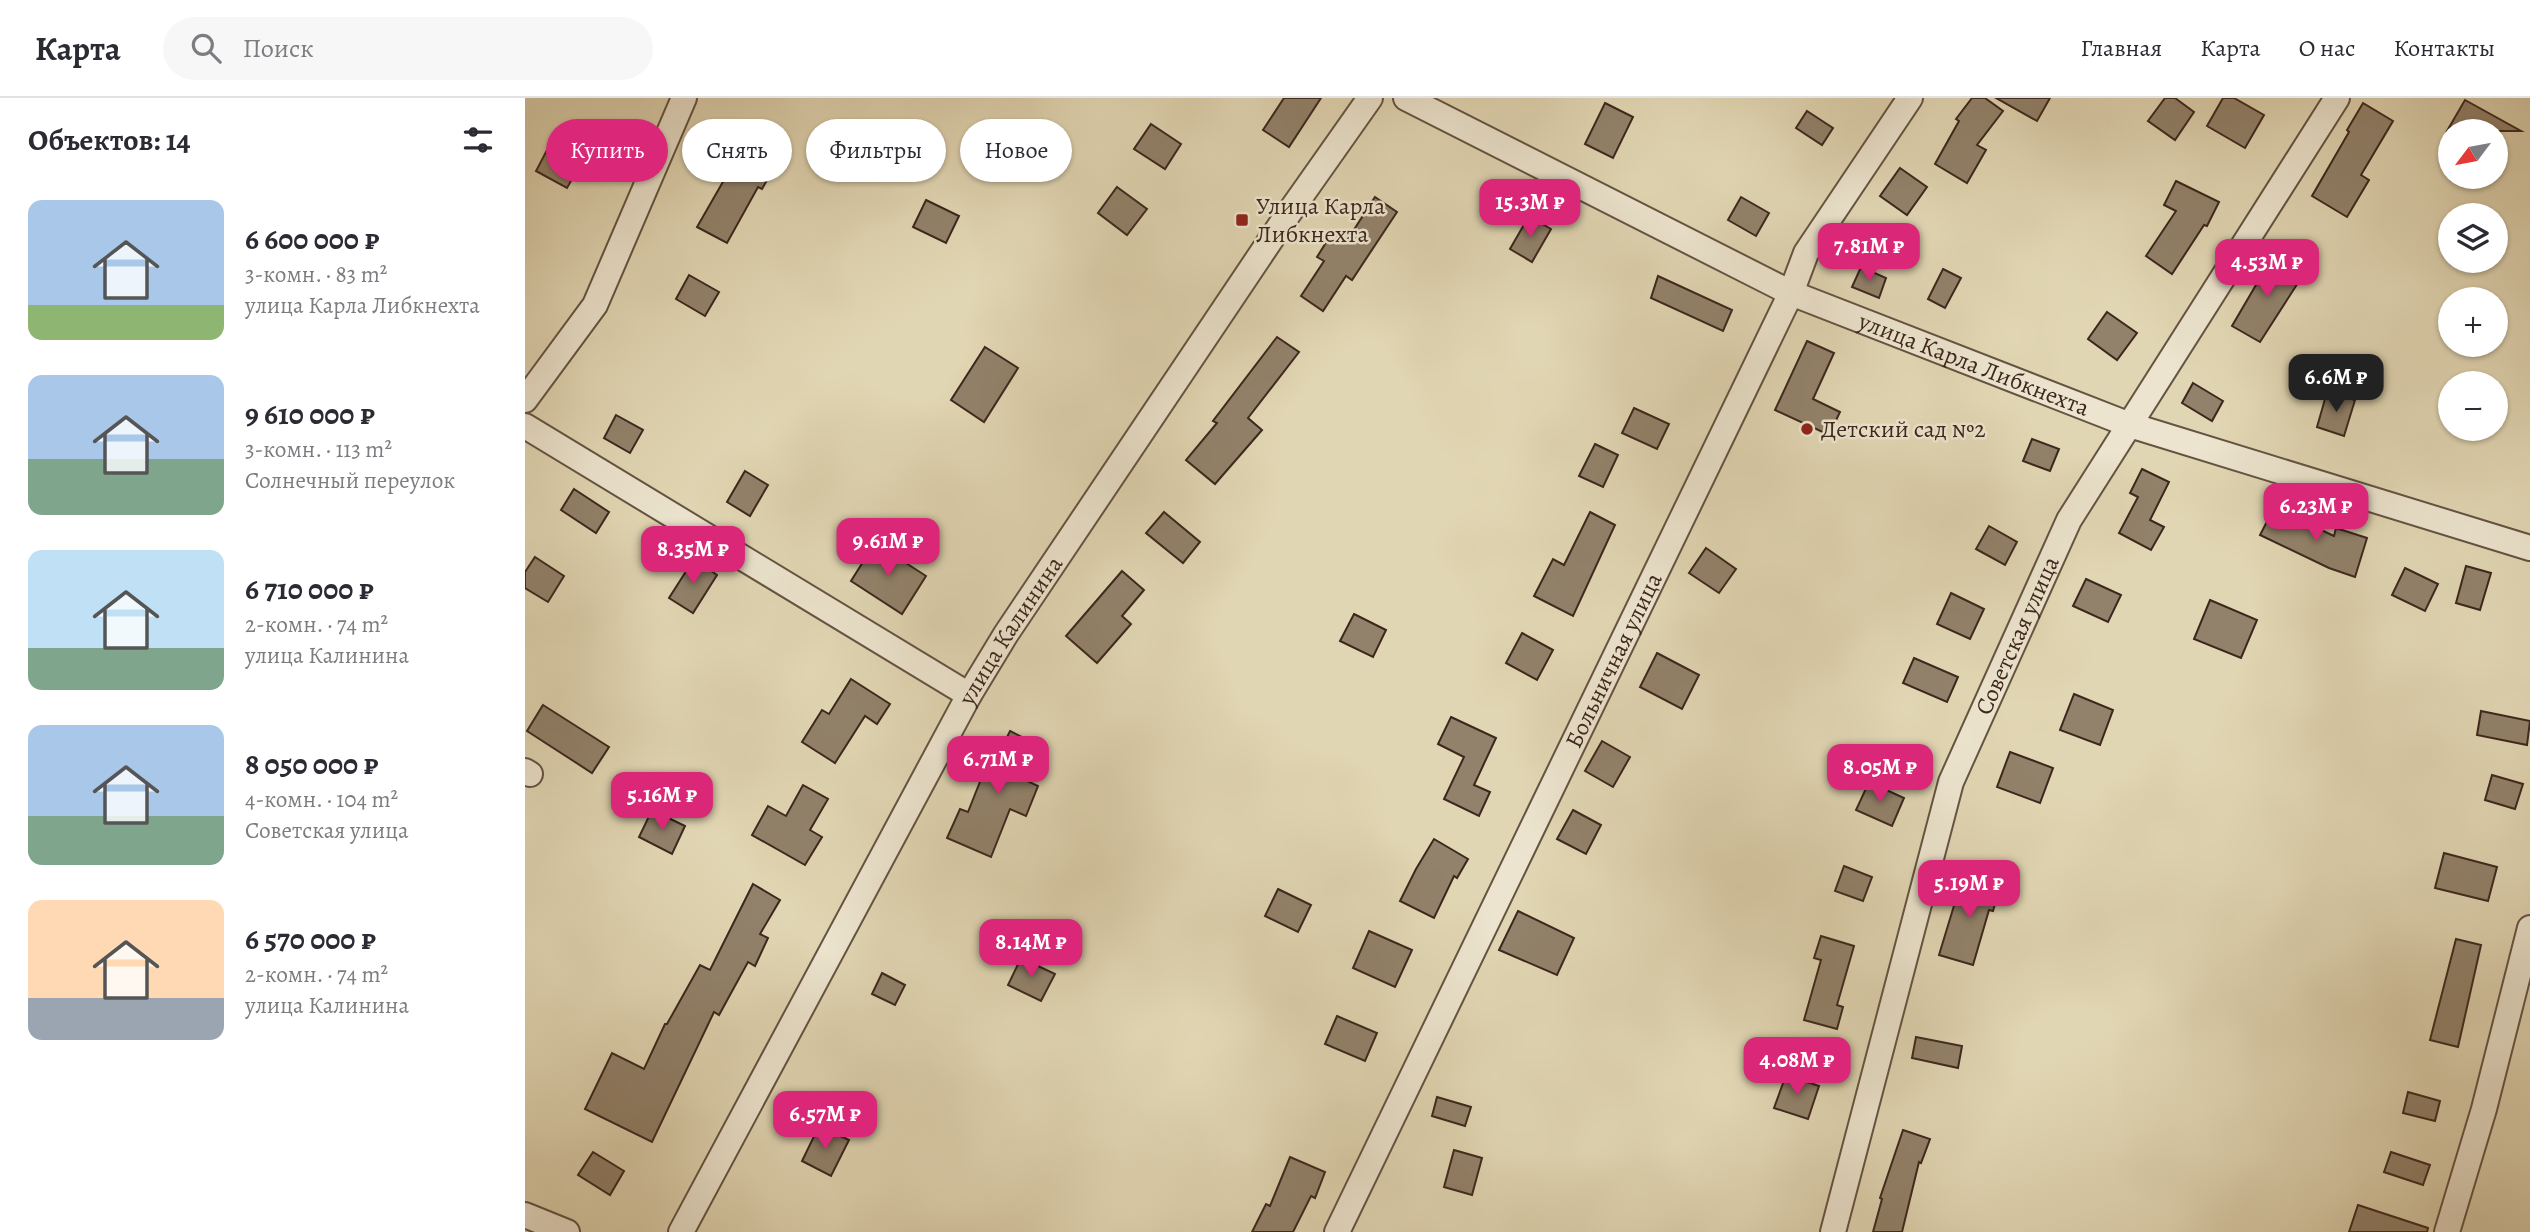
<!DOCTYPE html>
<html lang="ru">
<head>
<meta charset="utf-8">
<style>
  body { margin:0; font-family:Alegreya,serif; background:#f7f7f7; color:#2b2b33; height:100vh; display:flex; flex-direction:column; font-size:26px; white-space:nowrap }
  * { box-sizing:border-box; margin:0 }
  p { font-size:23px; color:#7c7c81 }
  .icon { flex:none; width:38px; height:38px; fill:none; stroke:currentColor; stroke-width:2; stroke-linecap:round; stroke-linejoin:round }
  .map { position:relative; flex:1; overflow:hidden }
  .drawer { display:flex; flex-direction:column; background:#fff; width:525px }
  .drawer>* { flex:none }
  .banner { position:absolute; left:21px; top:21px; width:665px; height:63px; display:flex; gap:14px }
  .needle { width:46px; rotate:238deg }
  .tools { position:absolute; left:1913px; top:21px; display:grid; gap:14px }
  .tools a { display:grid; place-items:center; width:70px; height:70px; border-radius:50%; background:#fff; box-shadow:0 2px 5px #0004; font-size:35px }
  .price { position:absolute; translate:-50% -60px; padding:0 16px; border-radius:14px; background:#db2777; color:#fff; font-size:23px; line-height:46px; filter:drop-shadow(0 2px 4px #0008) }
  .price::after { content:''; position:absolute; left:50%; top:42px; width:21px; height:16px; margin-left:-10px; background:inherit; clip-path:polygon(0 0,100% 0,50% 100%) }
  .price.on { background:#222; color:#fff }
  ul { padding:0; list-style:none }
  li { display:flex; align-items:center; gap:21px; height:175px; padding:0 28px }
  li span { display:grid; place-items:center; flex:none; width:196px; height:140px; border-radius:14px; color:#555 }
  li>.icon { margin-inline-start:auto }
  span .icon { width:84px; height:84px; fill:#fffc; stroke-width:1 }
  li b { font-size:30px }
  h2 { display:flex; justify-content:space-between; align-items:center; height:84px; padding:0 28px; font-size:30px }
  .pill { padding:0 24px; border-radius:32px; background:#fff; box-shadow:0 2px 5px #0004; font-size:24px; line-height:63px }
  .pill.on { background:#db2777; color:#fff }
  header { display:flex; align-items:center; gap:42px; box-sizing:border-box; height:98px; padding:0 35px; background:#fff; border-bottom:2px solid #e1e1e2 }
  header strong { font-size:33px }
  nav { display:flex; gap:38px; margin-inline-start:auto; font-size:24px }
  .search { width:490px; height:63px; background:#f7f7f7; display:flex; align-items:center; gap:18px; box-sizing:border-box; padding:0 24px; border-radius:38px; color:#7c7c81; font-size:26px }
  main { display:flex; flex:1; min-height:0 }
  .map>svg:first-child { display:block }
  .building { fill:#92826b; stroke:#3c271d; stroke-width:2 }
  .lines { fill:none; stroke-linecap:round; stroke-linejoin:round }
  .minor-casing { stroke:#655342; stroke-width:28 }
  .minor { stroke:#ece4ce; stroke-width:24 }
  .poi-dot { fill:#8f2418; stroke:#ece4ce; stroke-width:2.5 }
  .labels { text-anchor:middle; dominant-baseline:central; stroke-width:5; stroke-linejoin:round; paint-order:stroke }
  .poi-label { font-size:24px; fill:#3c271d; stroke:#ece4ce; text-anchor:start }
  .street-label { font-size:24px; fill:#3c271d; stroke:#ece4ce }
</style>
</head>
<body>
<header>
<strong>Карта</strong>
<div class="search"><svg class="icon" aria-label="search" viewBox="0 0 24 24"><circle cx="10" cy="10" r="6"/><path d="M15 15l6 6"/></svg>Поиск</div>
<nav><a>Главная</a><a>Карта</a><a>О нас</a><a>Контакты</a></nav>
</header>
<main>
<section class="drawer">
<h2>Объектов: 14<svg class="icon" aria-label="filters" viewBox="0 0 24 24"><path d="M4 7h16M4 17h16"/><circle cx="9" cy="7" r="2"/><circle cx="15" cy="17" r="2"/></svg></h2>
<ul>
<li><span style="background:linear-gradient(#a9c7e8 75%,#8fb573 0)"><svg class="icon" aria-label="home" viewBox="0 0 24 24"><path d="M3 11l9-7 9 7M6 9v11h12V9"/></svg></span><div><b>6 600 000 ₽</b><p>3-комн. · 83 m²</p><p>улица Карла Либкнехта</p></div></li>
<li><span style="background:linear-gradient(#a9c7e8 60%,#7fa58c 0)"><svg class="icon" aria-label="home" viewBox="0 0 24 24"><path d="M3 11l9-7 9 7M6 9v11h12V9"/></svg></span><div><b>9 610 000 ₽</b><p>3-комн. · 113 m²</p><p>Солнечный переулок</p></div></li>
<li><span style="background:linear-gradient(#bfe0f5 70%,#7fa58c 0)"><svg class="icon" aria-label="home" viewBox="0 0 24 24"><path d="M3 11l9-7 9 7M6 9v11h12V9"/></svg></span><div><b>6 710 000 ₽</b><p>2-комн. · 74 m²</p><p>улица Калинина</p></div></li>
<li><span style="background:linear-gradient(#a9c7e8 65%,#7fa58c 0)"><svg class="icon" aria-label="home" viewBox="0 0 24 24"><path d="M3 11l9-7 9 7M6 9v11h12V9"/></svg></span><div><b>8 050 000 ₽</b><p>4-комн. · 104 m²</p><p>Советская улица</p></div></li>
<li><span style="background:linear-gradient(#ffd9b3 70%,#9aa5b1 0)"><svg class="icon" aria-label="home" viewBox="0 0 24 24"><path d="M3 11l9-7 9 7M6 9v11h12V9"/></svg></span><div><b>6 570 000 ₽</b><p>2-комн. · 74 m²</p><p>улица Калинина</p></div></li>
</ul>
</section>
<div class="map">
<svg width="2005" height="1134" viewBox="0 0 2005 1134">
  <rect width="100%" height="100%" fill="#e1d6b3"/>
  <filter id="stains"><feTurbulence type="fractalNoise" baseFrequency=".00286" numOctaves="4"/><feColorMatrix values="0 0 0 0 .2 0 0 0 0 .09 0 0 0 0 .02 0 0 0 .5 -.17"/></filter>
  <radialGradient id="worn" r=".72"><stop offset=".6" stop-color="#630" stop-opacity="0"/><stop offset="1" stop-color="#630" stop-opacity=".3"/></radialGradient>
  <g class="building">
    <polygon points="759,0 796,0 764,49 738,32"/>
    <polygon points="1447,0 1460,0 1478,13 1452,47 1461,52 1442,85 1410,66 1434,23 1431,21"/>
    <polygon points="1471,0 1525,0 1512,23"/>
    <polygon points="1640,0 1650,0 1669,14 1650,42 1623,23"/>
    <polygon points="1698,0 1709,0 1739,17 1720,50 1682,28"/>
    <polygon points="1940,2 1996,33 1922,33"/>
    <polygon points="1080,5 1108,19 1088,60 1060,46"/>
    <polygon points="1838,5 1868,23 1836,77 1844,82 1822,119 1787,98 1824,34 1822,32"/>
    <polygon points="1282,13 1308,30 1297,47 1271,30"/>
    <polygon points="626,26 656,46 640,71 609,51"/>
    <polygon points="218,49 250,68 237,91 233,89 202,145 172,129"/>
    <polygon points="22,52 54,69 42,90 11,73"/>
    <polygon points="1375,70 1402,89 1382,117 1355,98"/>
    <polygon points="1651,83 1694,104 1682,128 1679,127 1647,176 1621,158 1651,113 1639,107"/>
    <polygon points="592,89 622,111 602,137 573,115"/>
    <polygon points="850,99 872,114 827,182 821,178 798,213 776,198 799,163 792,159 807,135 821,144"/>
    <polygon points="1216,99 1244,115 1231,138 1203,122"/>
    <polygon points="401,102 434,118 421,145 388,129"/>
    <polygon points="1004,118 1026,131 1007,164 985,151"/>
    <polygon points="1748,158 1778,177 1735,244 1707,228"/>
    <polygon points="1336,169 1361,180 1354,200 1327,189"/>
    <polygon points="1418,171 1436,180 1420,210 1403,201"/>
    <polygon points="164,177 194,194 180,218 151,201"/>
    <polygon points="1133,178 1207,212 1198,233 1126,200"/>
    <polygon points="1582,214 1612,235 1592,262 1563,241"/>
    <polygon points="752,239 774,254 723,320 737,332 690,386 661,362 692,325 688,323"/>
    <polygon points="1282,243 1309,255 1288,301 1315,314 1304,337 1250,312"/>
    <polygon points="460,249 493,270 459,324 426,302"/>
    <polygon points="1668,285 1698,303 1687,323 1657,305"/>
    <polygon points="1802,294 1830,302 1819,338 1792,329"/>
    <polygon points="1109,310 1144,326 1132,351 1097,335"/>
    <polygon points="91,317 118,332 105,355 79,340"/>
    <polygon points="1507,341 1534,351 1525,373 1498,363"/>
    <polygon points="1070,346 1093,357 1078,389 1054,378"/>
    <polygon points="1617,371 1644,384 1625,422 1639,429 1626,452 1594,435 1613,399 1605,395"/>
    <polygon points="220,373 243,387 225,418 202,404"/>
    <polygon points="49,391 84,414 71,435 36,412"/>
    <polygon points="1749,410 1809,438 1811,430 1842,440 1830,479 1804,470 1735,437"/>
    <polygon points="639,414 675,444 658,465 621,435"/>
    <polygon points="1065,414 1090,427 1048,518 1009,498 1028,461 1039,467"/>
    <polygon points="1464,428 1492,444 1480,467 1451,451"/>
    <polygon points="350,445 401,478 377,516 326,483"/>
    <polygon points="1181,450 1211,471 1194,495 1164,475"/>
    <polygon points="10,459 39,478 23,504 0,490 0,474"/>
    <polygon points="169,461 192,477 168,515 144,500"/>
    <polygon points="1941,468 1966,475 1955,512 1931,505"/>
    <polygon points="1880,470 1913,486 1900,513 1867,497"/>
    <polygon points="597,473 619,492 597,518 606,526 572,565 541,538"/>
    <polygon points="1561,481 1596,497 1583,524 1548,508"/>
    <polygon points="1426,495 1459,511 1445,541 1412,526"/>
    <polygon points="1685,502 1732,522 1716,560 1669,541"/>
    <polygon points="829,516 861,532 848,559 815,543"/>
    <polygon points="997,535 1028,552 1012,582 981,565"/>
    <polygon points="1132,555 1174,577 1157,611 1115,589"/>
    <polygon points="1389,560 1433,579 1422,604 1378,585"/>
    <polygon points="326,581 365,606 352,626 340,618 310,665 277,644 297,612 304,616"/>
    <polygon points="1549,596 1588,612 1575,647 1535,632"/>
    <polygon points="18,607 84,649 67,675 2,633"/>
    <polygon points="1956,613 2005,623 2002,647 1952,637"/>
    <polygon points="926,619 971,640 949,687 965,694 954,718 919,701 939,659 913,646"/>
    <polygon points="485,633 517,649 500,682 513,688 501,718 485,711 466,759 422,740 435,711 443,714 462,666 468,668"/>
    <polygon points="1077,643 1105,659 1088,689 1060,673"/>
    <polygon points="1485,654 1528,670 1515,705 1472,689"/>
    <polygon points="1967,677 1998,686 1990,711 1960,702"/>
    <polygon points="1344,684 1379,700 1367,728 1331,712"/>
    <polygon points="278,687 303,701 285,732 297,739 280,767 227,737 243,708 261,718"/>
    <polygon points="127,712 160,728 147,756 114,739"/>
    <polygon points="1048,712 1076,727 1061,756 1032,741"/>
    <polygon points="909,741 943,761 932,780 929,778 909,820 875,803 891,771"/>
    <polygon points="1919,755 1972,769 1963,803 1910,790"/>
    <polygon points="1319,768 1347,779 1338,803 1310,793"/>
    <polygon points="1438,778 1475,789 1468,813 1464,812 1448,867 1414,857"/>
    <polygon points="228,786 255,802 235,836 243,840 230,868 223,864 194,917 189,914 127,1044 60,1011 87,955 119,971 140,926 142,926 175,867 185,872"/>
    <polygon points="753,791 786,807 773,834 740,818"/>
    <polygon points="993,813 1049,840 1032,877 974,852"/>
    <polygon points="844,833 887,852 870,889 828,870"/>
    <polygon points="1296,838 1329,848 1312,907 1318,909 1312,931 1279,922 1296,862 1289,860"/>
    <polygon points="1931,841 1956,847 1933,949 1905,942"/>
    <polygon points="496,860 530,876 516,903 483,887"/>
    <polygon points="357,875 380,887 370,907 347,896"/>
    <polygon points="812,918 852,935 840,963 800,946"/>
    <polygon points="1391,939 1437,948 1433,970 1387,960"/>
    <polygon points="1261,977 1294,988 1283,1021 1249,1010"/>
    <polygon points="1883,994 1915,1003 1910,1023 1878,1015"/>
    <polygon points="912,999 946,1009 940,1028 907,1018"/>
    <polygon points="294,1028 324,1042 306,1078 277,1063"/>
    <polygon points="1378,1032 1405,1041 1396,1065 1394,1064 1377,1134 1348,1134 1357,1101 1355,1100"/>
    <polygon points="929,1052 957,1060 947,1097 919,1089"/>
    <polygon points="68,1054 99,1073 85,1097 53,1077"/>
    <polygon points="1866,1054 1905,1067 1898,1087 1859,1074"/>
    <polygon points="765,1059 800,1074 790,1100 786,1098 768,1134 727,1134 741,1106 745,1108"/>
    <polygon points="1833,1107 1903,1130 1902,1134 1824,1134"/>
  </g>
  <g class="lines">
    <defs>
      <g id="minor">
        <path id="s1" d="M881 0 1266 195 1605 327 2005 450"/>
        <polyline points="0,302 70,207 159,0"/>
        <polyline points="0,328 444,597"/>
        <polyline points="0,673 5,676"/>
        <polyline points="0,1117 42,1134"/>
        <path id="s2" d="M156 1134 444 597 481 536 759 122 845 0"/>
        <path id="s3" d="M812 1134 1266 195 1281 155 1385 0"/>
        <path id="s4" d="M1308 1134 1426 684 1544 422 1812 0"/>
        <polyline points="1922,1134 1959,1011 2005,830"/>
      </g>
    </defs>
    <use href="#minor" class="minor-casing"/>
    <use href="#minor" class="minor"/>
  </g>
  <g class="poi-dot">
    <rect x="710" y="115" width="14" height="14" rx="3.5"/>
    <circle cx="1282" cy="331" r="7"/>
  </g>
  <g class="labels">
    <g class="poi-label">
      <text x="731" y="108">Улица Карла<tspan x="731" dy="28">Либкнехта</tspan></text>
      <text x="1296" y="331">Детский сад №2</text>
    </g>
    <g class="street-label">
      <text stroke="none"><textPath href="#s1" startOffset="628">улица Карла Либкнехта</textPath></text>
      <text stroke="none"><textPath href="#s2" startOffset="686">улица Калинина</textPath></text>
      <text stroke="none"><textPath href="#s4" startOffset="626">Советская улица</textPath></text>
      <text stroke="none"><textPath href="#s3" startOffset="635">Больничная улица</textPath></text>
    </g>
  </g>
  <rect width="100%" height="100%" filter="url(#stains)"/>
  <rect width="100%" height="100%" fill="url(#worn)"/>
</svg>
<div class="tools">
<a><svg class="needle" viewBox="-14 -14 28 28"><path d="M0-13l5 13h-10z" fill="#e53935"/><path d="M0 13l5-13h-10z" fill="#7c7c81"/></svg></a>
<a><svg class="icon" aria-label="layers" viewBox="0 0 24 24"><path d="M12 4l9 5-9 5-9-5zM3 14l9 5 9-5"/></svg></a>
<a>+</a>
<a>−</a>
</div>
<b class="price" style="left:1005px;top:141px">15.3M ₽</b>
<b class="price" style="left:1344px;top:185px">7.81M ₽</b>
<b class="price" style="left:1742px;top:201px">4.53M ₽</b>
<b class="price on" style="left:1811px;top:316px">6.6M ₽</b>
<b class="price" style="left:1791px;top:445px">6.23M ₽</b>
<b class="price" style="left:363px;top:480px">9.61M ₽</b>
<b class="price" style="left:168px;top:488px">8.35M ₽</b>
<b class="price" style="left:473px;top:698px">6.71M ₽</b>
<b class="price" style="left:1355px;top:706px">8.05M ₽</b>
<b class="price" style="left:137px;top:734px">5.16M ₽</b>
<b class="price" style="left:1444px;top:822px">5.19M ₽</b>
<b class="price" style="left:506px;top:881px">8.14M ₽</b>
<b class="price" style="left:1272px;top:999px">4.08M ₽</b>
<b class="price" style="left:300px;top:1053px">6.57M ₽</b>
<div class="banner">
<a class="pill on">Купить</a>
<a class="pill">Снять</a>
<a class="pill">Фильтры</a>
<a class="pill">Новое</a>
</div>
</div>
</main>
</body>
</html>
